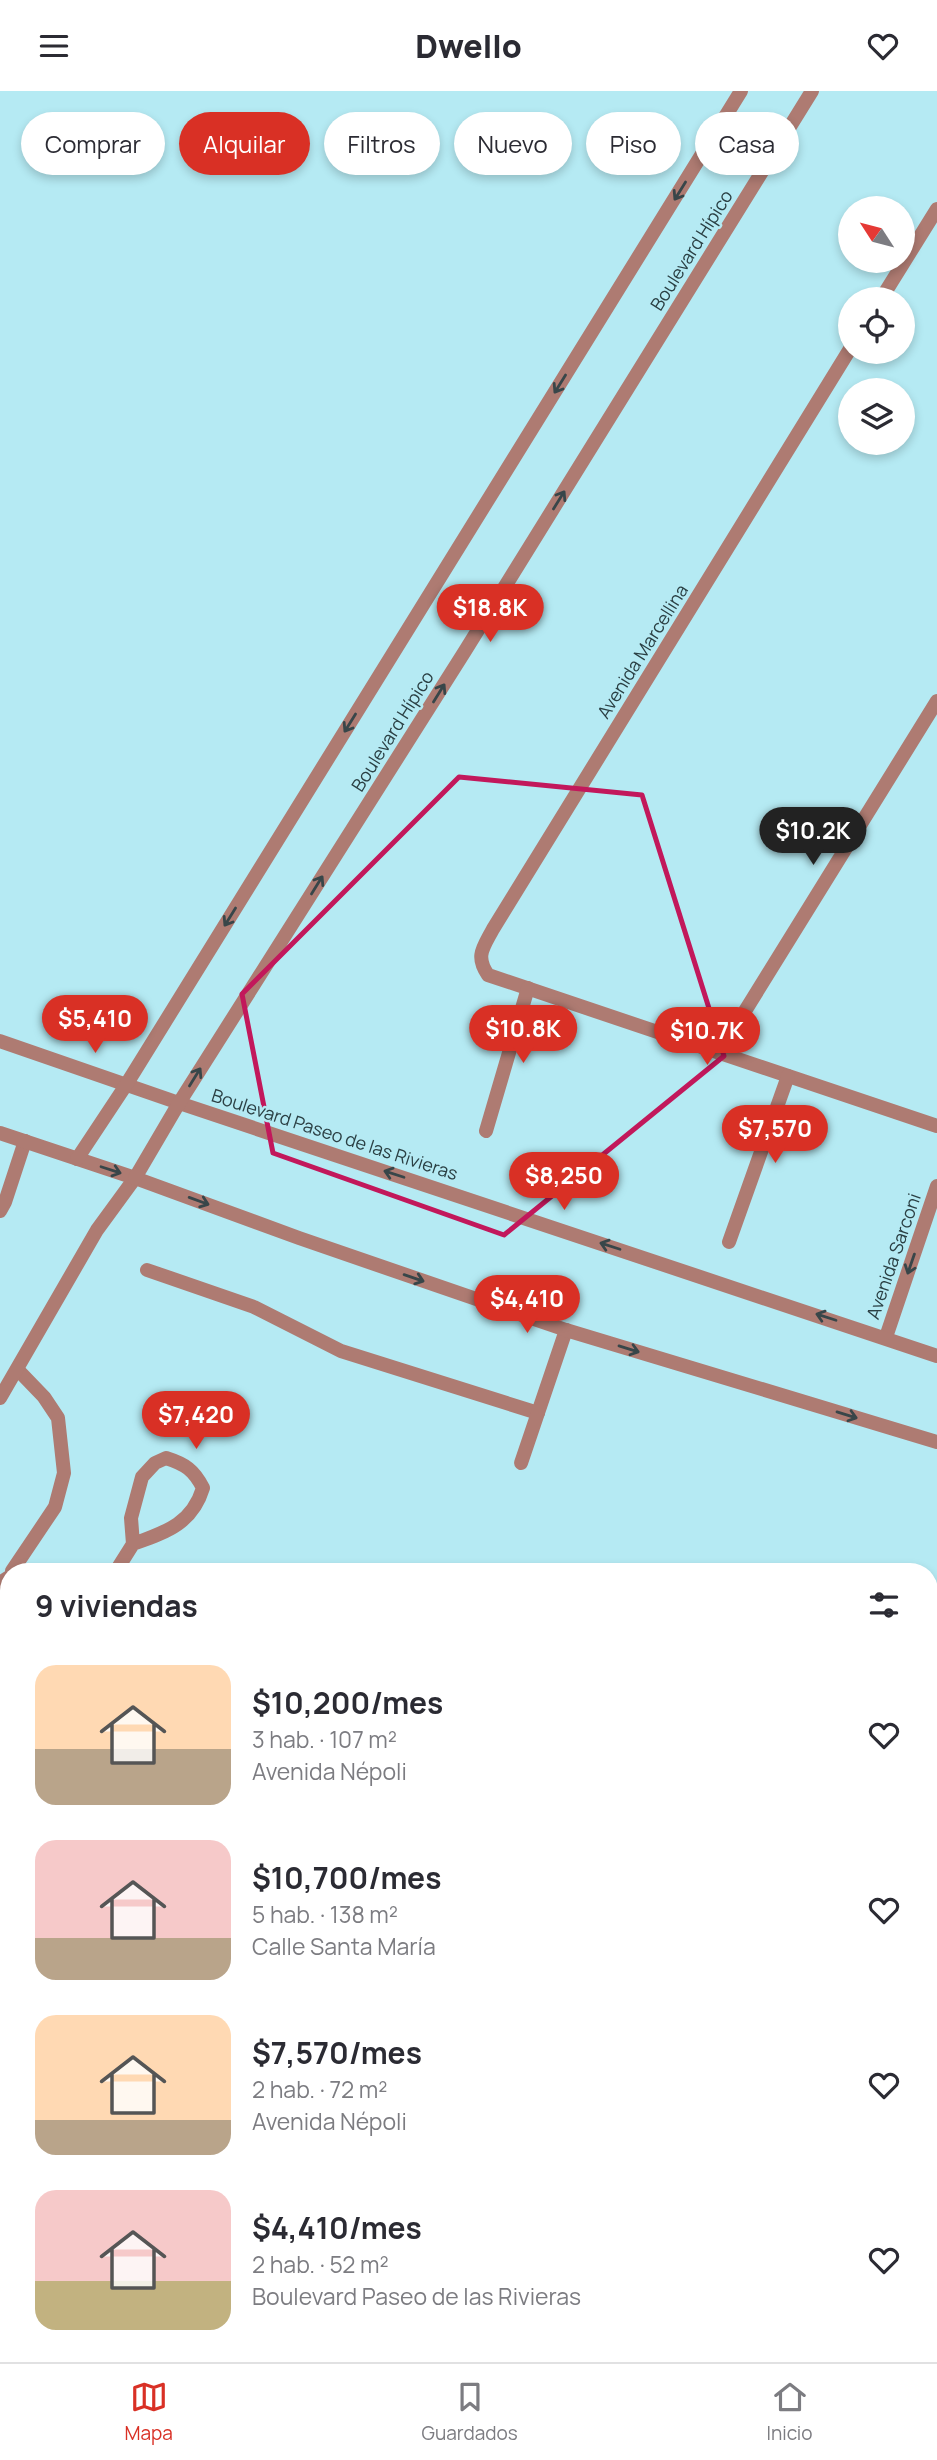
<!DOCTYPE html>
<html lang="es">
<head>
<meta charset="utf-8">
<style>
  body { margin:0; font-family:Manrope,sans-serif; background:#f2f2f3; color:#2b2b33; height:100vh; display:flex; flex-direction:column; font-size:26px; white-space:nowrap }
  * { box-sizing:border-box; margin:0 }
  p { font-size:23px; color:#7c7c81 }
  .icon { flex:none; width:38px; height:38px; fill:none; stroke:currentColor; stroke-width:2; stroke-linecap:round; stroke-linejoin:round }
  .map { position:relative; flex:1; overflow:hidden }
  .panel { position:absolute; left:0px; top:1472px; width:938px; height:800px; display:flex; flex-direction:column; background:#fff; border-radius:28px 28px 0 0; box-shadow:0 4px 10px #0003 }
  .panel>* { flex:none }
  .banner { position:absolute; left:21px; top:21px; width:896px; height:63px; display:flex; gap:14px }
  .needle { width:46px; rotate:306deg }
  .fabs { position:absolute; left:838px; top:105px; display:grid; gap:14px }
  .fabs a { display:grid; place-items:center; width:77px; height:77px; border-radius:50%; background:#fff; box-shadow:0 4px 10px #0003; font-size:35px }
  .price { position:absolute; translate:-50% -60px; padding:0 16px; border-radius:24px; background:#d93025; color:#fff; font-size:23px; line-height:46px; filter:drop-shadow(0 2px 4px #0008) }
  .price::after { content:''; position:absolute; left:50%; top:42px; width:21px; height:16px; margin-left:-10px; background:inherit; clip-path:polygon(0 0,100% 0,50% 100%) }
  .price.selected { background:#222; color:#fff }
  ul { padding:0; list-style:none }
  li { display:flex; align-items:center; gap:21px; height:175px; padding:0 35px }
  li span { display:grid; place-items:center; flex:none; width:196px; height:140px; border-radius:21px; color:#555 }
  li>.icon { margin-inline-start:auto }
  span .icon { width:84px; height:84px; fill:#fffc; stroke-width:1 }
  li b { font-size:30px }
  h2 { display:flex; justify-content:space-between; align-items:center; height:84px; padding:0 35px; font-size:30px }
  .tag { padding:0 24px; border-radius:32px; background:#fff; box-shadow:0 4px 10px #0003; font-size:24px; line-height:63px }
  .tag.selected { background:#d93025; color:#fff }
  header { display:flex; justify-content:space-between; align-items:center; height:91px; padding:0 35px; background:#fff; font-size:32px; font-weight:800 }
  .menu { display:flex; justify-content:space-around; align-items:center; height:98px; border-top:2px solid #e1e1e2; background:#fff; font-size:19px; color:#7c7c81 }
  .menu a { display:grid; justify-items:center; gap:4px }
  .menu .selected { color:#d93025 }
  .map>svg:first-child { display:block }
  .lines { fill:none; stroke-linecap:round; stroke-linejoin:round }
  .service { stroke:#ae7b72; stroke-width:14 }
  .minor { stroke:#ae7b72; stroke-width:14 }
  .tertiary { stroke:#ae7b72; stroke-width:14 }
  .oneway { stroke:#384649 }
  .marked { fill:none; stroke:#c2185b; stroke-width:5; stroke-linejoin:round }
  .labels { text-anchor:middle; dominant-baseline:central; stroke-width:5; stroke-linejoin:round; paint-order:stroke }
  .street-label { font-size:18px; fill:#2b4044; stroke:#b5eaf3 }
</style>
</head>
<body>
<header><svg class="icon" aria-label="menu" viewBox="0 0 24 24"><path d="M4 6h16M4 12h16M4 18h16"/></svg>Dwello<svg class="icon" aria-label="heart" viewBox="0 0 24 24"><path d="M12 20l-8-8c-3-5 5-10 8-4 3-6 11-1 8 4z"/></svg></header>
<div class="map">
<svg width="937" height="2271" viewBox="0 0 937 2271">
  <rect width="100%" height="100%" fill="#b5eaf3"/>
  <g class="lines">
    <g class="service">
      <polyline points="0,1120 5,1111 25,1050"/>
      <polyline points="147,1179 254,1216 341,1260 538,1322"/>
      <polyline points="521,1372 566,1239"/>
      <polyline points="12,1480 55,1416 64,1382 58,1327 44,1306 18,1279"/>
      <polyline points="0,1492 9,1486"/>
    </g>
    <g class="minor">
      <polyline points="881,208 937,118"/>
      <path d="M850 258 493 838C483 857 475 865 488 884L937 1035"/>
      <polyline points="719,962 937,610"/>
      <polyline points="486,1040 528,897"/>
      <polyline points="729,1151 788,985"/>
      <polyline points="886,1246 937,1095"/>
      <polyline points="0,1307 97,1139 135,1087"/>
      <path d="M116 1480 133 1453 131 1427 142 1386 155 1372 166 1367C185 1373 194 1379 203 1397 192 1433 166 1441 133 1453"/>
      <polyline points="0,1665 9,1651"/>
      <polyline points="0,1807 9,1812"/>
      <polyline points="0,1880 9,1886"/>
      <polyline points="929,1981 937,1970"/>
      <polyline points="0,1999 9,1986"/>
      <polyline points="0,2198 9,2203"/>
      <polyline points="106,2263 120,2271"/>
      <polyline points="742,2271 747,2263"/>
    </g>
    <g class="tertiary">
      <polyline points="0,950 179,1012 937,1265"/>
      <polyline points="0,1042 135,1087 299,1147 566,1239 937,1351"/>
      <polyline points="77,1068 126,994 741,0"/>
      <polyline points="135,1087 179,1012 465,560 812,0"/>
    </g>
  </g>
  <defs><path id="oneway-shaft" d="M-6 0H5M1.5-3L5.5 0L1.5 3" fill="none" stroke-width="1.6" stroke-linecap="round" stroke-linejoin="round" transform="scale(1.75)"/></defs>
  <g class="oneway">
    <use href="#oneway-shaft" transform="translate(680 100) rotate(122)"/>
    <use href="#oneway-shaft" transform="translate(560 293) rotate(122)"/>
    <use href="#oneway-shaft" transform="translate(559 409) rotate(-58)"/>
    <use href="#oneway-shaft" transform="translate(439 602) rotate(-58)"/>
    <use href="#oneway-shaft" transform="translate(350 632) rotate(122)"/>
    <use href="#oneway-shaft" transform="translate(317 794) rotate(-58)"/>
    <use href="#oneway-shaft" transform="translate(230 826) rotate(122)"/>
    <use href="#oneway-shaft" transform="translate(195 986) rotate(-58)"/>
    <use href="#oneway-shaft" transform="translate(111 1079) rotate(18)"/>
    <use href="#oneway-shaft" transform="translate(394 1083) rotate(-162)"/>
    <use href="#oneway-shaft" transform="translate(199 1110) rotate(20)"/>
    <use href="#oneway-shaft" transform="translate(610 1155) rotate(-162)"/>
    <use href="#oneway-shaft" transform="translate(911 1173) rotate(109)"/>
    <use href="#oneway-shaft" transform="translate(414 1187) rotate(19)"/>
    <use href="#oneway-shaft" transform="translate(826 1226) rotate(-162)"/>
    <use href="#oneway-shaft" transform="translate(629 1258) rotate(17)"/>
    <use href="#oneway-shaft" transform="translate(847 1324) rotate(17)"/>
  </g>
  <path class="marked" d="M459 686 642 704 724 965 504 1144 273 1062 242 903Z"/>
  <g class="labels">
    <g class="street-label">
      <text transform="translate(691 159) rotate(-58)">Boulevard Hípico</text>
      <text transform="translate(642 560) rotate(-58)">Avenida Marcellina</text>
      <text transform="translate(392 640) rotate(-58)">Boulevard Hípico</text>
      <text transform="translate(335 1043) rotate(18)">Boulevard Paseo de las Rivieras</text>
      <text transform="translate(893 1165) rotate(-71)">Avenida Sarconi</text>
    </g>
  </g>
</svg>
<div class="fabs">
<a><svg class="needle" viewBox="-14 -14 28 28"><path d="M0-13l5 13h-10z" fill="#e53935"/><path d="M0 13l5-13h-10z" fill="#7c7c81"/></svg></a>
<a><svg class="icon" aria-label="locate" viewBox="0 0 24 24"><circle cx="12" cy="12" r="6"/><path d="M12 2v4M12 18v4M2 12h4M18 12h4"/></svg></a>
<a><svg class="icon" aria-label="layers" viewBox="0 0 24 24"><path d="M12 4l9 5-9 5-9-5zM3 14l9 5 9-5"/></svg></a>
</div>
<b class="price" style="left:490px;top:553px">$18.8K</b>
<b class="price selected" style="left:813px;top:776px">$10.2K</b>
<b class="price" style="left:95px;top:964px">$5,410</b>
<b class="price" style="left:523px;top:974px">$10.8K</b>
<b class="price" style="left:707px;top:976px">$10.7K</b>
<b class="price" style="left:775px;top:1074px">$7,570</b>
<b class="price" style="left:564px;top:1121px">$8,250</b>
<b class="price" style="left:527px;top:1244px">$4,410</b>
<b class="price" style="left:196px;top:1360px">$7,420</b>
<div class="banner">
<a class="tag">Comprar</a>
<a class="tag selected">Alquilar</a>
<a class="tag">Filtros</a>
<a class="tag">Nuevo</a>
<a class="tag">Piso</a>
<a class="tag">Casa</a>
</div>
<section class="panel">
<h2>9 viviendas<svg class="icon" aria-label="filters" viewBox="0 0 24 24"><path d="M4 7h16M4 17h16"/><circle cx="9" cy="7" r="2"/><circle cx="15" cy="17" r="2"/></svg></h2>
<ul>
<li><span style="background:linear-gradient(#ffd9b3 60%,#b9a48a 0)"><svg class="icon" aria-label="home" viewBox="0 0 24 24"><path d="M3 11l9-7 9 7M6 9v11h12V9"/></svg></span><div><b>$10,200/mes</b><p>3 hab. · 107 m²</p><p>Avenida Népoli</p></div><svg class="icon" aria-label="heart" viewBox="0 0 24 24"><path d="M12 20l-8-8c-3-5 5-10 8-4 3-6 11-1 8 4z"/></svg></li>
<li><span style="background:linear-gradient(#f6c9c9 70%,#b9a48a 0)"><svg class="icon" aria-label="home" viewBox="0 0 24 24"><path d="M3 11l9-7 9 7M6 9v11h12V9"/></svg></span><div><b>$10,700/mes</b><p>5 hab. · 138 m²</p><p>Calle Santa María</p></div><svg class="icon" aria-label="heart" viewBox="0 0 24 24"><path d="M12 20l-8-8c-3-5 5-10 8-4 3-6 11-1 8 4z"/></svg></li>
<li><span style="background:linear-gradient(#ffd9b3 75%,#b9a48a 0)"><svg class="icon" aria-label="home" viewBox="0 0 24 24"><path d="M3 11l9-7 9 7M6 9v11h12V9"/></svg></span><div><b>$7,570/mes</b><p>2 hab. · 72 m²</p><p>Avenida Népoli</p></div><svg class="icon" aria-label="heart" viewBox="0 0 24 24"><path d="M12 20l-8-8c-3-5 5-10 8-4 3-6 11-1 8 4z"/></svg></li>
<li><span style="background:linear-gradient(#f6c9c9 65%,#c2b280 0)"><svg class="icon" aria-label="home" viewBox="0 0 24 24"><path d="M3 11l9-7 9 7M6 9v11h12V9"/></svg></span><div><b>$4,410/mes</b><p>2 hab. · 52 m²</p><p>Boulevard Paseo de las Rivieras</p></div><svg class="icon" aria-label="heart" viewBox="0 0 24 24"><path d="M12 20l-8-8c-3-5 5-10 8-4 3-6 11-1 8 4z"/></svg></li>
</ul>
</section>
</div>
<nav class="menu">
<a class="selected"><svg class="icon" aria-label="map" viewBox="0 0 24 24"><path d="M3 6l6-2 6 2 6-2v14l-6 2-6-2-6 2zM9 4v14M15 6v14"/></svg>Mapa</a>
<a><svg class="icon" aria-label="saved" viewBox="0 0 24 24"><path d="M7 4h10v16l-5-4-5 4z"/></svg>Guardados</a>
<a><svg class="icon" aria-label="home" viewBox="0 0 24 24"><path d="M3 11l9-7 9 7M6 9v11h12V9"/></svg>Inicio</a>
</nav>
</body>
</html>
